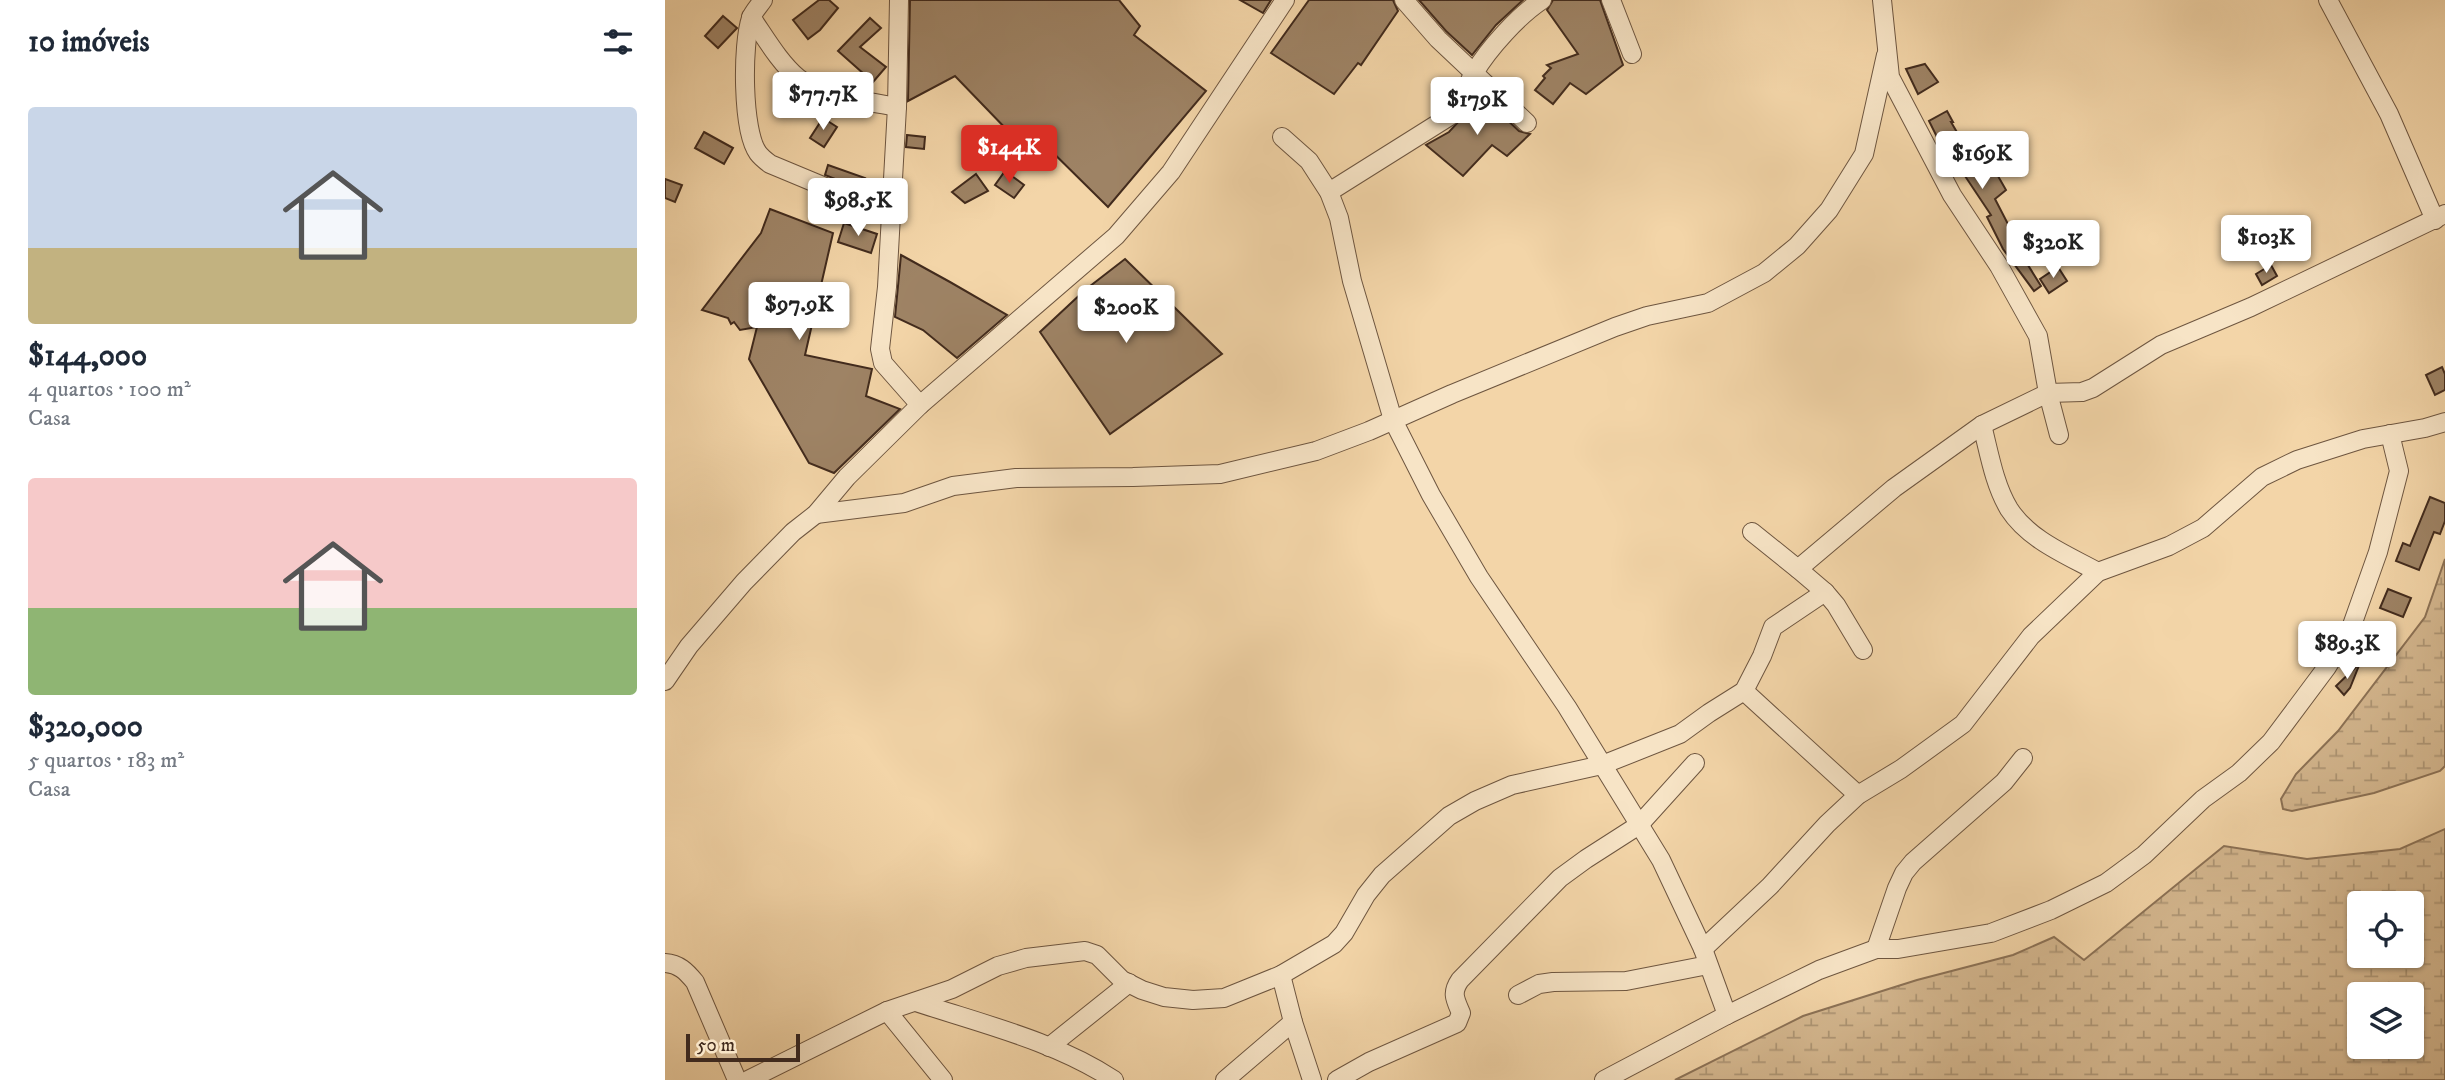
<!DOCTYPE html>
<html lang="pt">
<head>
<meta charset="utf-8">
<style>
  body { margin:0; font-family:"IM FELL DW Pica",serif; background:#f6f6f7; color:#1f2937; height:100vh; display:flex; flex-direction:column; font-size:26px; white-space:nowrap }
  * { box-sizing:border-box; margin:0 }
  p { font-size:23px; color:#747a83 }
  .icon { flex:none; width:38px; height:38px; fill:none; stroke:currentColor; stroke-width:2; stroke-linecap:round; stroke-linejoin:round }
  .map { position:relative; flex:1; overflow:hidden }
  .sheet { display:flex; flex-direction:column; background:#fff; width:665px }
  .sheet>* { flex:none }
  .controls { position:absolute; left:1682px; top:891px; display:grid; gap:14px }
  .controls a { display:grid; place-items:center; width:77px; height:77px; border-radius:7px; background:#fff; box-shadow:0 2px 5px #0004; font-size:35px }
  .scale { position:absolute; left:21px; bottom:18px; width:114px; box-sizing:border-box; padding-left:7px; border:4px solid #422b1d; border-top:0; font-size:19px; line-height:24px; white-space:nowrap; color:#422b1d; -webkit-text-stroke:5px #f7e4c6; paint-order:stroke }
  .price { position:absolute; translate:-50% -60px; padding:0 16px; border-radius:7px; background:#fff; color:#222; font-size:23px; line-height:46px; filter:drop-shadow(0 2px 4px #0008) }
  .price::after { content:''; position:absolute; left:50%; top:42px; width:21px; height:16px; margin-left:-10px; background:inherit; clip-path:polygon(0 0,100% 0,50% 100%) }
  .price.active { background:#d93025; color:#fff }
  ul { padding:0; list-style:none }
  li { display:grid; align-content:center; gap:14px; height:371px; padding:0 28px }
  li span { display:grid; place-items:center; height:217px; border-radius:7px; color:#555 }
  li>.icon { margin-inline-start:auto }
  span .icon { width:126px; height:126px; fill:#fffc; stroke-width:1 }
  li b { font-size:30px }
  h2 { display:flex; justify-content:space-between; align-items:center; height:84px; padding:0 28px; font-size:30px }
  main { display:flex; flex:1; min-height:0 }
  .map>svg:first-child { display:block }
  .wetland { fill:url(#wetland-marsh); stroke:#8c7256; stroke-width:2; fill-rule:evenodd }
  .building { fill:#9e8365; stroke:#422b1d; stroke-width:2 }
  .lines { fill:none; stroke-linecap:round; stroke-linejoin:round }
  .minor-casing { stroke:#6e5640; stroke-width:20 }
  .minor { stroke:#f7e4c6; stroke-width:18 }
</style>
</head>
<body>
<main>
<section class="sheet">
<h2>10 imóveis<svg class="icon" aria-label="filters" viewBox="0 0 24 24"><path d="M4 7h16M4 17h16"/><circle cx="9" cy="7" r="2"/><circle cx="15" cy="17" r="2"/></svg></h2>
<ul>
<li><span style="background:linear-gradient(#c9d6e8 65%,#c2b280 0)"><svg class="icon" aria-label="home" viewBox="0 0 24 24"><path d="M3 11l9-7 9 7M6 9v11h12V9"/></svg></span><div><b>$144,000</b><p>4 quartos · 100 m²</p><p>Casa</p></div></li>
<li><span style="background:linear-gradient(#f6c9c9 60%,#8fb573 0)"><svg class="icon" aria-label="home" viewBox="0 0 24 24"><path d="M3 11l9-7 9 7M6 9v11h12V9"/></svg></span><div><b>$320,000</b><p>5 quartos · 183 m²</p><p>Casa</p></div></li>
</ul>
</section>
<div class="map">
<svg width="1780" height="1080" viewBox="0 0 1780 1080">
  <defs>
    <pattern id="wetland-marsh" width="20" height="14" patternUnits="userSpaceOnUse" patternTransform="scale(1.75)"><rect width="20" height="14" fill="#d5b890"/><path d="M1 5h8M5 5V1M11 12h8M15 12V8" fill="none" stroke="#ae9675"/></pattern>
  </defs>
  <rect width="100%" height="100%" fill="#f3d5a8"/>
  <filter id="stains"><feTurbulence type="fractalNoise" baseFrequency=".00286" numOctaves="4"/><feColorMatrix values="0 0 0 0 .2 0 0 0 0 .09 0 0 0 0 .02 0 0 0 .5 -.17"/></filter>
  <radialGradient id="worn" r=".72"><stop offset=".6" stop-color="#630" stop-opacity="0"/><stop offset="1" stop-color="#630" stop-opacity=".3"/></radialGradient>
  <g class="wetland">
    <polygon points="1780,559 1780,766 1775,771 1709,793 1627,811 1618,809 1616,799 1631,774 1673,731 1760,617"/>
    <path d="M1780 829V1080H1010L1138 1016 1252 980 1348 955 1389 937 1419 960 1559 846 1642 859 1735 849ZM1694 903H1746V956H1694ZM1694 994H1746V1046H1694Z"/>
  </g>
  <g class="building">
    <polygon points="154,0 164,0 173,8 155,30 143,39 128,20"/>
    <polygon points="245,0 454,0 475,26 469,35 541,91 443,207 363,128 346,134 290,76 243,101"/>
    <polygon points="575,0 606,0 598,13"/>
    <polygon points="644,0 728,0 733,11 696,65 693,63 669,94 606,53"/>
    <polygon points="754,0 858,0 831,25 807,55 781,31"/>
    <polygon points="888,0 935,0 958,65 921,94 905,83 888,104 870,90 880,78 878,76 886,68 882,65 913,54 882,10"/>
    <polygon points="58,16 72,28 53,48 40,36"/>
    <polygon points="205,18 216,28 195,47 221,67 208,82 173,51"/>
    <polygon points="1260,64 1273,82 1253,94 1241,69"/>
    <polygon points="817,96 854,131 865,134 842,156 827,145 798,176 761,145 784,132"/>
    <polygon points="1282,111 1288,122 1286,122 1317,175 1329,169 1341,190 1330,199 1345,228 1358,246 1353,249 1376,286 1369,291 1338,249 1322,217 1326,215 1294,167 1287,171 1274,146 1276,145 1264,121"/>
    <polygon points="158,118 172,127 159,147 145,138"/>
    <polygon points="39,132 68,148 59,164 30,148"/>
    <polygon points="242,135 260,137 259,149 241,147"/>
    <polygon points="163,165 200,178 195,189 160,175"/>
    <polygon points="340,171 359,185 349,198 330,185"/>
    <polygon points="311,174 323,191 300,203 287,192"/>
    <polygon points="0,179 17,185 10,202 0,198"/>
    <polygon points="105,209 168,233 140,355 207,369 201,396 235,409 169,473 144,463 84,359 92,327 75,330 69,322 66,324 63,318 37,310 96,233"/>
    <polygon points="179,223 212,234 206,253 173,242"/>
    <polygon points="236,255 285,282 342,315 292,358 258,330 230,317"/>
    <polygon points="460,259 557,354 445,434 375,332 420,290"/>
    <polygon points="1606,265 1612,276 1597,285 1591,274"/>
    <polygon points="1393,267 1402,281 1384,293 1375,279"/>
    <polygon points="1777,367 1780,374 1780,390 1770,395 1761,375"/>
    <polygon points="1765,497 1780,503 1780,521 1775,534 1769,532 1754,570 1731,561 1738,543 1745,546"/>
    <polygon points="1723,589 1746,598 1738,617 1715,608"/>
    <polygon points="1695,663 1685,688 1679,695 1671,686"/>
  </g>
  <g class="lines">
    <defs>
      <g id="minor">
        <path d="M98 0C94 6 88 12 86 18 77 44 77 131 93 153 96 157 101 161 105 164L225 214"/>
        <polyline points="234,0 232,107 222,287 215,349 218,363 255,405"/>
        <polyline points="739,0 773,39 862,123"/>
        <polyline points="946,0 967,54"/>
        <polyline points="1217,0 1225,77 1287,195 1334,266 1373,336 1383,393 1394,435"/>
        <polyline points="1663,0 1724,114 1770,220"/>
        <path d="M86 17C100 37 114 62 133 78 156 97 203 101 232 107"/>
        <polyline points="617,137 644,161 664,192 674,218 687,281 728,420 766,495 814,577 902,707 996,860 1038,949 1062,1015"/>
        <path d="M664 192 785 116C798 103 800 88 809 73 824 48 853 16 877 0"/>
        <path d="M1317 425C1324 452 1329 484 1344 509 1364 540 1402 555 1433 572"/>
        <polyline points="151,514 239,503 288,486 351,478 468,477 555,474 651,451 704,431 787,394 950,327 982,316 1043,303 1099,273 1132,246 1164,210 1199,154 1221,55"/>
        <polyline points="1087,532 1133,569"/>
        <polyline points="1198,650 1171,605 1160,592 1133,569 1229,488 1317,425 1383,393 1417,392 1428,388 1496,345 1586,307 1780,214"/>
        <polyline points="0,681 24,646 79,582 128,532 151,514 182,477 255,405 451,236 506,172 620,0"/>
        <polyline points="1079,691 1193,795"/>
        <polyline points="1038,949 1105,886 1162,824 1193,795 1236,769 1298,724 1366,636 1433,572 1504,546 1538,528 1597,477 1632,460 1698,439 1760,428 1780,422"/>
        <polyline points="1211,949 1232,888 1239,873 1248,862 1339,782 1358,758"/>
        <path d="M0 963C14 964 21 971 30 982L72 1080"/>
        <polyline points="616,975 628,1022 647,1080"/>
        <polyline points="853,995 874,984 888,982 961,981 1043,965"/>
        <path d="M251 1002C317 1024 390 1041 449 1080"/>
        <polyline points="222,1011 278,1080"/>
        <polyline points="384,1047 464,983"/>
        <polyline points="83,1080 222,1011 287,989 333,966 361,958 420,951 432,955 457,980 477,990 499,997 528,1000 559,998 616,975 669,944 679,933 701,895 717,875 784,816 810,801 847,785 937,765 1015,734 1044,713 1079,691 1097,656 1108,627 1160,592"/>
        <polyline points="560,1080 628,1022"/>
        <path d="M672 1080 704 1062 792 1023 796 1013C790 999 786 993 795 980L895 878 921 859 974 825 1030 763"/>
        <polyline points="939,1080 1062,1015 1154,970 1211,949 1233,949 1326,933 1386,910 1441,883 1479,855 1538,799 1574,773 1606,742 1662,667 1686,628 1713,552 1734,471 1725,434"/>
      </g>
    </defs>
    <use href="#minor" class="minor-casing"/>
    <use href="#minor" class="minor"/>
  </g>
  <rect width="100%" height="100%" filter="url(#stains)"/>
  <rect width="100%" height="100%" fill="url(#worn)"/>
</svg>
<div class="controls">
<a><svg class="icon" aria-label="locate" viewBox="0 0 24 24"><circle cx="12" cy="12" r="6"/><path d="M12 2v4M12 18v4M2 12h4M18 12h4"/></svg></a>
<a><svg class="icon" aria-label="layers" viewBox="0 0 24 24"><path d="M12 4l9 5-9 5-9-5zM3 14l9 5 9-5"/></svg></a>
</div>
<div class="scale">50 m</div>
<b class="price" style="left:158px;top:132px">$77.7K</b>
<b class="price" style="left:812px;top:137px">$179K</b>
<b class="price active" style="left:344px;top:185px">$144K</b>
<b class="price" style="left:1317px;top:191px">$169K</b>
<b class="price" style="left:193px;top:238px">$98.5K</b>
<b class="price" style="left:1601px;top:275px">$103K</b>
<b class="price" style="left:1388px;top:280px">$320K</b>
<b class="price" style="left:134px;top:342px">$97.9K</b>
<b class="price" style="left:461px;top:345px">$200K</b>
<b class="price" style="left:1682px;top:681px">$89.3K</b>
</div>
</main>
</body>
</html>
